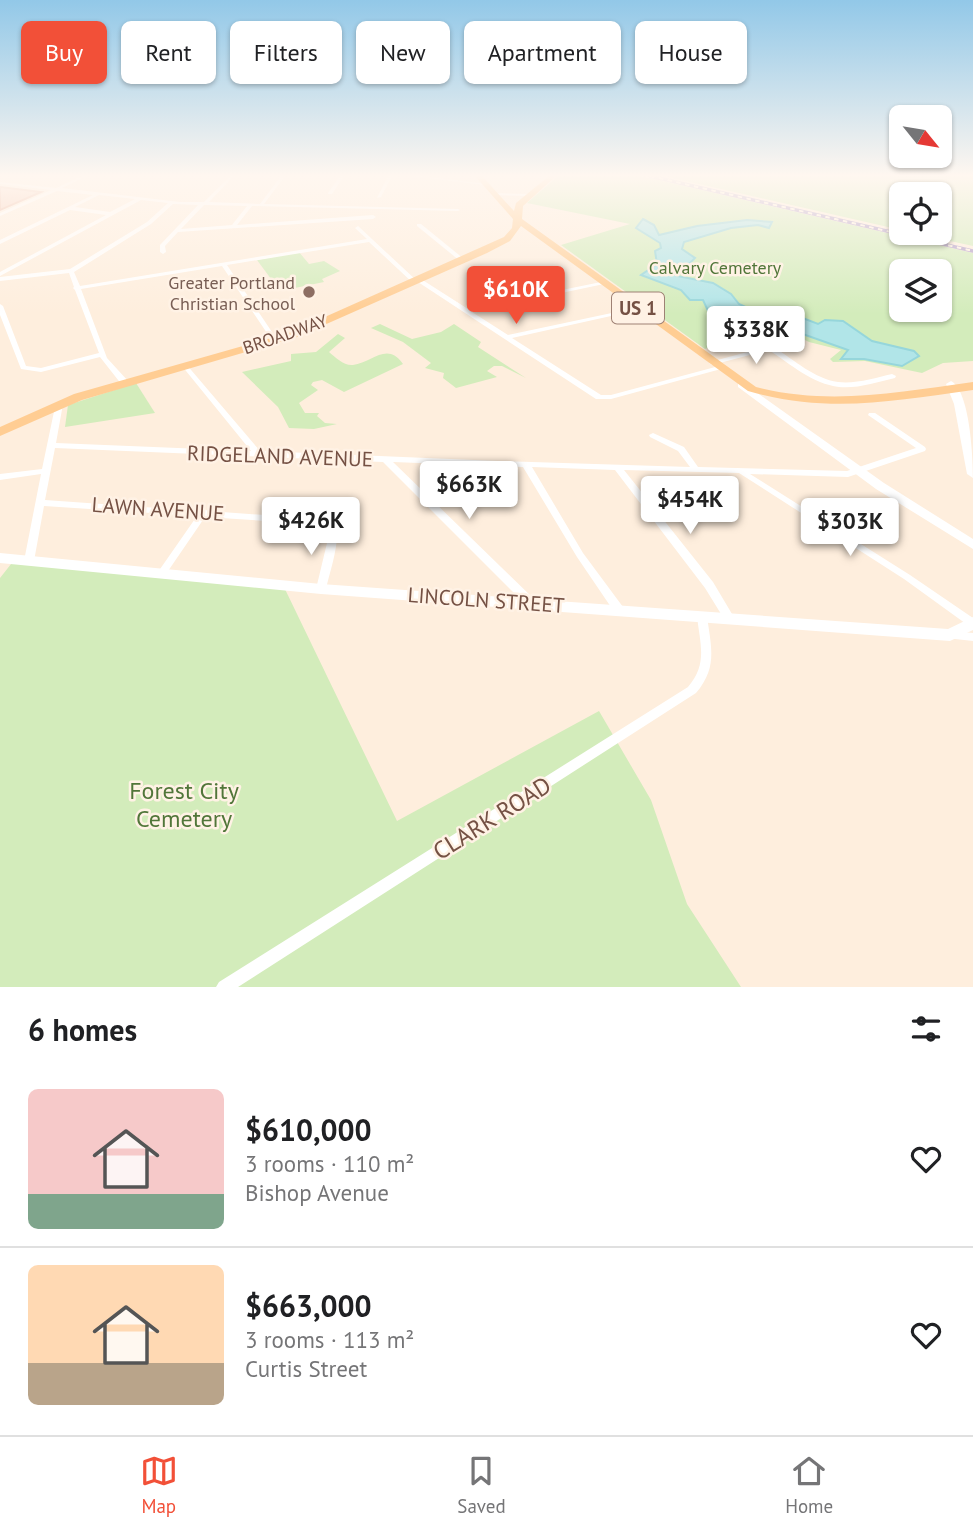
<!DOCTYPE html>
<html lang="en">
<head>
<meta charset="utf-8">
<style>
  body { margin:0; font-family:"PT Sans",sans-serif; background:#f2f2f2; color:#202124; height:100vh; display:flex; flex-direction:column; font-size:26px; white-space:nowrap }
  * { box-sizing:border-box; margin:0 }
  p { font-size:23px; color:#757577 }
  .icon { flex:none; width:38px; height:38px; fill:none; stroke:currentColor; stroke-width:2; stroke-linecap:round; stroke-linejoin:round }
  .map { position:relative; height:987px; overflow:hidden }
  .details { display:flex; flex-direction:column; background:#fff; flex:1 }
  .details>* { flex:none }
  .top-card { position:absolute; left:21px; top:21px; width:931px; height:63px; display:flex; gap:14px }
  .needle { width:46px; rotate:120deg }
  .fabs { position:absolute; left:889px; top:105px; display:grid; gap:14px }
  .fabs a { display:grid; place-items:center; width:63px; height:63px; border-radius:10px; background:#fff; box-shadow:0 2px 5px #0004; font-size:35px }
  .price { position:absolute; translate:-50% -60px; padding:0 16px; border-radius:7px; background:#fff; color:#222; font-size:23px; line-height:46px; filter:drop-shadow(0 2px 4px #0008) }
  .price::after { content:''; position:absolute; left:50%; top:42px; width:21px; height:16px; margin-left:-10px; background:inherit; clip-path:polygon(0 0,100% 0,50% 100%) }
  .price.on { background:#f25038; color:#fff }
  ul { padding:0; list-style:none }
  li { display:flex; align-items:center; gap:21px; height:175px; padding:0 28px }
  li+li { border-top:2px solid #e0e0e0 }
  li span { display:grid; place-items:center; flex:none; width:196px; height:140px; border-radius:10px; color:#555 }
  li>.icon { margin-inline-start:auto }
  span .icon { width:84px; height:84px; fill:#fffc; stroke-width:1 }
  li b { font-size:30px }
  h2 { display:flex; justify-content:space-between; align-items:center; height:84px; padding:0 28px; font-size:30px }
  .chip { padding:0 24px; border-radius:10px; background:#fff; box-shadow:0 2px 5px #0004; font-size:24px; line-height:63px }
  .chip.on { background:#f25038; color:#fff }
  .tabs { display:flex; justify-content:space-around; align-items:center; height:98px; border-top:2px solid #e0e0e0; background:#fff; font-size:19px; color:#757577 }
  .tabs a { display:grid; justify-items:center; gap:4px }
  .tabs .on { color:#f25038 }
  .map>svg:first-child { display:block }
  .green { fill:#d3ecbb; fill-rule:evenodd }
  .water { fill:#b1e5e8; stroke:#96d6db; stroke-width:2 }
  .building { fill:#f5c7b3; stroke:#e9ab92; stroke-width:2 }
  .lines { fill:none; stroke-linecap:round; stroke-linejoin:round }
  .street { fill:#fff; fill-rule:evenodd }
  .secondary { fill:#fff; fill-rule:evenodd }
  .primary { fill:#ffcd93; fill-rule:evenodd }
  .rail-casing { stroke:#af9cc7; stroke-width:3.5 }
  .rail { stroke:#fff2e5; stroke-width:2; stroke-dasharray:4.5; stroke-linecap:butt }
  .education-dot { fill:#8d6e63; stroke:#fff2e5; stroke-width:2.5 }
  .labels { text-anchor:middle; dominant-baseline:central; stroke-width:5; stroke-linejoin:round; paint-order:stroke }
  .far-park-label { font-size:18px; fill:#517639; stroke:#fff2e5 }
  .far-education-label { font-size:18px; fill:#785e54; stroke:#fff2e5; text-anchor:end }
  .far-street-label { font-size:18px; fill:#755144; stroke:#fff2e5 }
  .shield { fill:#fff2e5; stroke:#9e8174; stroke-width:2 }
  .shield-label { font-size:19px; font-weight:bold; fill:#755144 }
  .street-label { font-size:21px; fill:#755144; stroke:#fff2e5 }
  .near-park-label { font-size:24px; fill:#517639; stroke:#fff2e5 }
  .near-street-label { font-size:24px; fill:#755144; stroke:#fff2e5 }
</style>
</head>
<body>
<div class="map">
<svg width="973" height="987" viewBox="0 0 973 987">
  <rect width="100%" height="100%" fill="#feeedd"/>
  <g class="green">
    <path d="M558 176H641L973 253V361L943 363 922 373 865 361 833 362 830 359 841 350 809 342 781 328 766 326 705 349 561 245 630 224 527 203ZM901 271H940V310H901Z"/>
    <polygon points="664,176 973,176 973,246 913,233 940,233 940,194 901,194 901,230"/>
    <polygon points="299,252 309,264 324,261 340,271 322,279 324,282 280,291 257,260"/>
    <polygon points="380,324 412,339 441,332 454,324 481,342 478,347 526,378 502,366 494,366 487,371 497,377 456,388 443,378 444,373 425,368 431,363 403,342 371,328"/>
    <path d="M338 334 345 338 329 352C335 357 344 366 353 365 372 363 387 341 403 364L344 392 322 380 313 382 311 385 318 390 299 403 305 413H319L317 416 325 423 337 424 314 429 289 428 278 407 242 372 291 361V354L316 352Z"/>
    <polygon points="136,383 155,413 65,427 68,405"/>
    <polygon points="15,559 283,585 397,821 599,711 651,800 687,904 741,987 0,987 0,578"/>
  </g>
  <polygon class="water" points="643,219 654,225 659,235 697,226 747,220 772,222 769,228 758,225 731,228 684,242 682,249 695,258 677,276 713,283 731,294 739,304 754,311 787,312 818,324 825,320 843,321 872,341 914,351 919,356 902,366 864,359 841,359 848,350 780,326 715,318 709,313 703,300 690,300 681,290 641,275 657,264 655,251 661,248 660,243 636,228"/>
  <polygon class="building" points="0,187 41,192 0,210"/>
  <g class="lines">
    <g class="street">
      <path d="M82 176H87L62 188 180 202H204L230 176H234L209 202 260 204 281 176H285L264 204 458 209 460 210 458 211 252 206 237 225 373 215 376 217 373 219 178 232 165 246 166 252 163 254 160 252V245L198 205 173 204 151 224 74 272 80 286 367 239 355 228 358 226 416 280 421 279 468 309 606 281V283L604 284 472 312 508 335 640 307V309L638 310 512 338 601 395H611L719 366 723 368 721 369 611 399H596L418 282 417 283H413L369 242 227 265 278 341 277 342H273L222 266 81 289 107 358 128 381V385H122L100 357 41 372 21 369 0 315V304L3 306 26 366 41 368 99 353 75 290 73 288 74 287 69 273 0 281V277L70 269 147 222 168 203 141 200 0 276V272L106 215 70 210 0 244V240L93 195 57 191 0 216V213L51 190 0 184V182L56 188ZM99 195 135 199 110 212 75 207ZM204 205H205L247 206 232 225 181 229Z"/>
      <polygon points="340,176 344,176 332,194 328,194 328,193"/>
      <polygon points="388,176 392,176 381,197 377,198"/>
      <polygon points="409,176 421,176 487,184 485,185"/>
      <polygon points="494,193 529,194 531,195 529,196 492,195 492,194"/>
      <polygon points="417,224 421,224 464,259 464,261 460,261 417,226"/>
      <path d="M792 340 795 342 794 343 775 348C794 360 815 379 838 382 856 384 875 378 892 374L896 376 895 378C877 382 857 389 839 387 813 384 790 364 769 350L712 365 709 363 710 362Z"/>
      <path d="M184 363 186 364 260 451 498 461 690 467 678 451 650 437 649 435 653 433 684 447 698 467 847 471 916 448 868 415 869 413H875L925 447 926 449 925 451 848 477 750 474 910 575 973 618V627L969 626 904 579 739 473 624 470 713 582 735 619 734 622 730 623 726 622 705 588 615 470 532 467 583 553 623 607 624 610 623 613 619 614 615 613 577 557 523 467 393 462 536 601 537 604 536 607 532 608 528 607 383 462 55 448 45 500 200 511 204 509 208 511 335 520C342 538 330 570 326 589L325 592H317L316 589 327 543 328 525 205 517 166 574H160L158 572 197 516 44 506 34 561 32 563H26L24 561 41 474 0 480V474L42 469 56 402H59L63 404 56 443 251 451 182 366 180 365Z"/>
      <path d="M702 612 706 613 707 616C711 647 718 667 696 693L238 987H216L219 982 688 687C708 664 700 644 697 616L698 613Z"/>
      <polygon points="950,631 973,633 973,641 946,638 945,635 946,632"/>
    </g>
    <g class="secondary">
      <path d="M951 381C970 391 973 457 973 478L967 474 954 404 946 384Z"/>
      <polygon points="742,382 884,483 973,539 973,549 876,489 738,387 738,383"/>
      <polygon points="0,553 321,584 948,629 973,617 973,630 950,641 321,594 0,563"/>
    </g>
    <path class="primary" d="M475 176H482L514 211 516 203 549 176H556L523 206 522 219 756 387C829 406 900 392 973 382V390C892 401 829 414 748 391L521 226 510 241 487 253 297 337 82 400 0 436V427L74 394 289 333 504 237 512 228 513 219Z"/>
    <defs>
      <polyline id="rail" points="650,176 973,251"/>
    </defs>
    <use href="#rail" class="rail-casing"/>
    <use href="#rail" class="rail"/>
  </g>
  <linearGradient id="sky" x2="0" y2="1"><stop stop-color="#92c8e8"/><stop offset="0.56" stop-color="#fff7f0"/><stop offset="1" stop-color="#fff7f0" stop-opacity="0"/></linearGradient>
  <rect width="973" height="314" fill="url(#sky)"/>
  <circle class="education-dot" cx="309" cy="292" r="7"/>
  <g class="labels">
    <g class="far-park-label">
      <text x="715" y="267">Calvary Cemetery</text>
    </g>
    <g class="far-education-label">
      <text x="295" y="282">Greater Portland<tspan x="295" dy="21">Christian School</tspan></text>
    </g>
    <g class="far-street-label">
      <text transform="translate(285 334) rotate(-19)">BROADWAY</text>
    </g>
    <rect class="shield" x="612" y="292.5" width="52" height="31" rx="5"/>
    <g class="shield-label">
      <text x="638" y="308">US 1</text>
    </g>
    <g class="street-label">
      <text transform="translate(280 456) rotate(2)">RIDGELAND AVENUE</text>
      <text transform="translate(158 509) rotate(4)">LAWN AVENUE</text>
      <text transform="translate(486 600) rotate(4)">LINCOLN STREET</text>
    </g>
    <g class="near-park-label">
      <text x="184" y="790">Forest City<tspan x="184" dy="28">Cemetery</tspan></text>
    </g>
    <g class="near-street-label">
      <text transform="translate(492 818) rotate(-32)">CLARK ROAD</text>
    </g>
  </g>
</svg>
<div class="fabs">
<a><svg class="needle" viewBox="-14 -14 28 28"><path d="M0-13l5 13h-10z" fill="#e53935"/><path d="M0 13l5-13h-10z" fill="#757577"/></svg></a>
<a><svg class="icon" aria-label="locate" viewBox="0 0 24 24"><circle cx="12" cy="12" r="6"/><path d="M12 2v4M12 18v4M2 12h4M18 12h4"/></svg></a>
<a><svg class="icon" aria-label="layers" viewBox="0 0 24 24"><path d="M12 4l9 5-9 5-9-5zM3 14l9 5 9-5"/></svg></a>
</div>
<b class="price on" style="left:516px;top:326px">$610K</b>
<b class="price" style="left:756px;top:366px">$338K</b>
<b class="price" style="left:469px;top:521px">$663K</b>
<b class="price" style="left:690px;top:536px">$454K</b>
<b class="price" style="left:311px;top:557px">$426K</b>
<b class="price" style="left:850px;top:558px">$303K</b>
<div class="top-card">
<a class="chip on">Buy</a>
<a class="chip">Rent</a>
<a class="chip">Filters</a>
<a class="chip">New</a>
<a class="chip">Apartment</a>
<a class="chip">House</a>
</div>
</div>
<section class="details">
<h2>6 homes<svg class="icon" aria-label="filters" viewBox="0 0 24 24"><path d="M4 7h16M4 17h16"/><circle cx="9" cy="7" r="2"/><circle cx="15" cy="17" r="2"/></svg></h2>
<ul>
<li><span style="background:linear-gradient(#f6c9c9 75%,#7fa58c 0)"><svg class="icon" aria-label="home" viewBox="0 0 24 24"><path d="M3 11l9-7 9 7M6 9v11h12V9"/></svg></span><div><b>$610,000</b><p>3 rooms · 110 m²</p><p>Bishop Avenue</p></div><svg class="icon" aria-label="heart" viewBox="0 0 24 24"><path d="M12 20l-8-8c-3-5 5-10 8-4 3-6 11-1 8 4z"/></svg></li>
<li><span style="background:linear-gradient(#ffd9b3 70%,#b9a48a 0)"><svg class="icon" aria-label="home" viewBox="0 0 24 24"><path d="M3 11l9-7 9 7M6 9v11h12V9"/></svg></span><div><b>$663,000</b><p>3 rooms · 113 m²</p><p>Curtis Street</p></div><svg class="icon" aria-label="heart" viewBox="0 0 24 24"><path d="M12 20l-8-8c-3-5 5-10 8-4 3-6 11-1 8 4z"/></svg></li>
</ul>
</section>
<nav class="tabs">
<a class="on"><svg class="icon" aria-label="map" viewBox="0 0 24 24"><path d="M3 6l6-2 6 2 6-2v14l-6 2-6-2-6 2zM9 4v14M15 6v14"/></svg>Map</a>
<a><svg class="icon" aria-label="saved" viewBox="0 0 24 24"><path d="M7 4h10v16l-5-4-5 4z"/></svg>Saved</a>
<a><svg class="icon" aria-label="home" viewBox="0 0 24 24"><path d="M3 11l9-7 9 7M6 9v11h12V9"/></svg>Home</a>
</nav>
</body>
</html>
